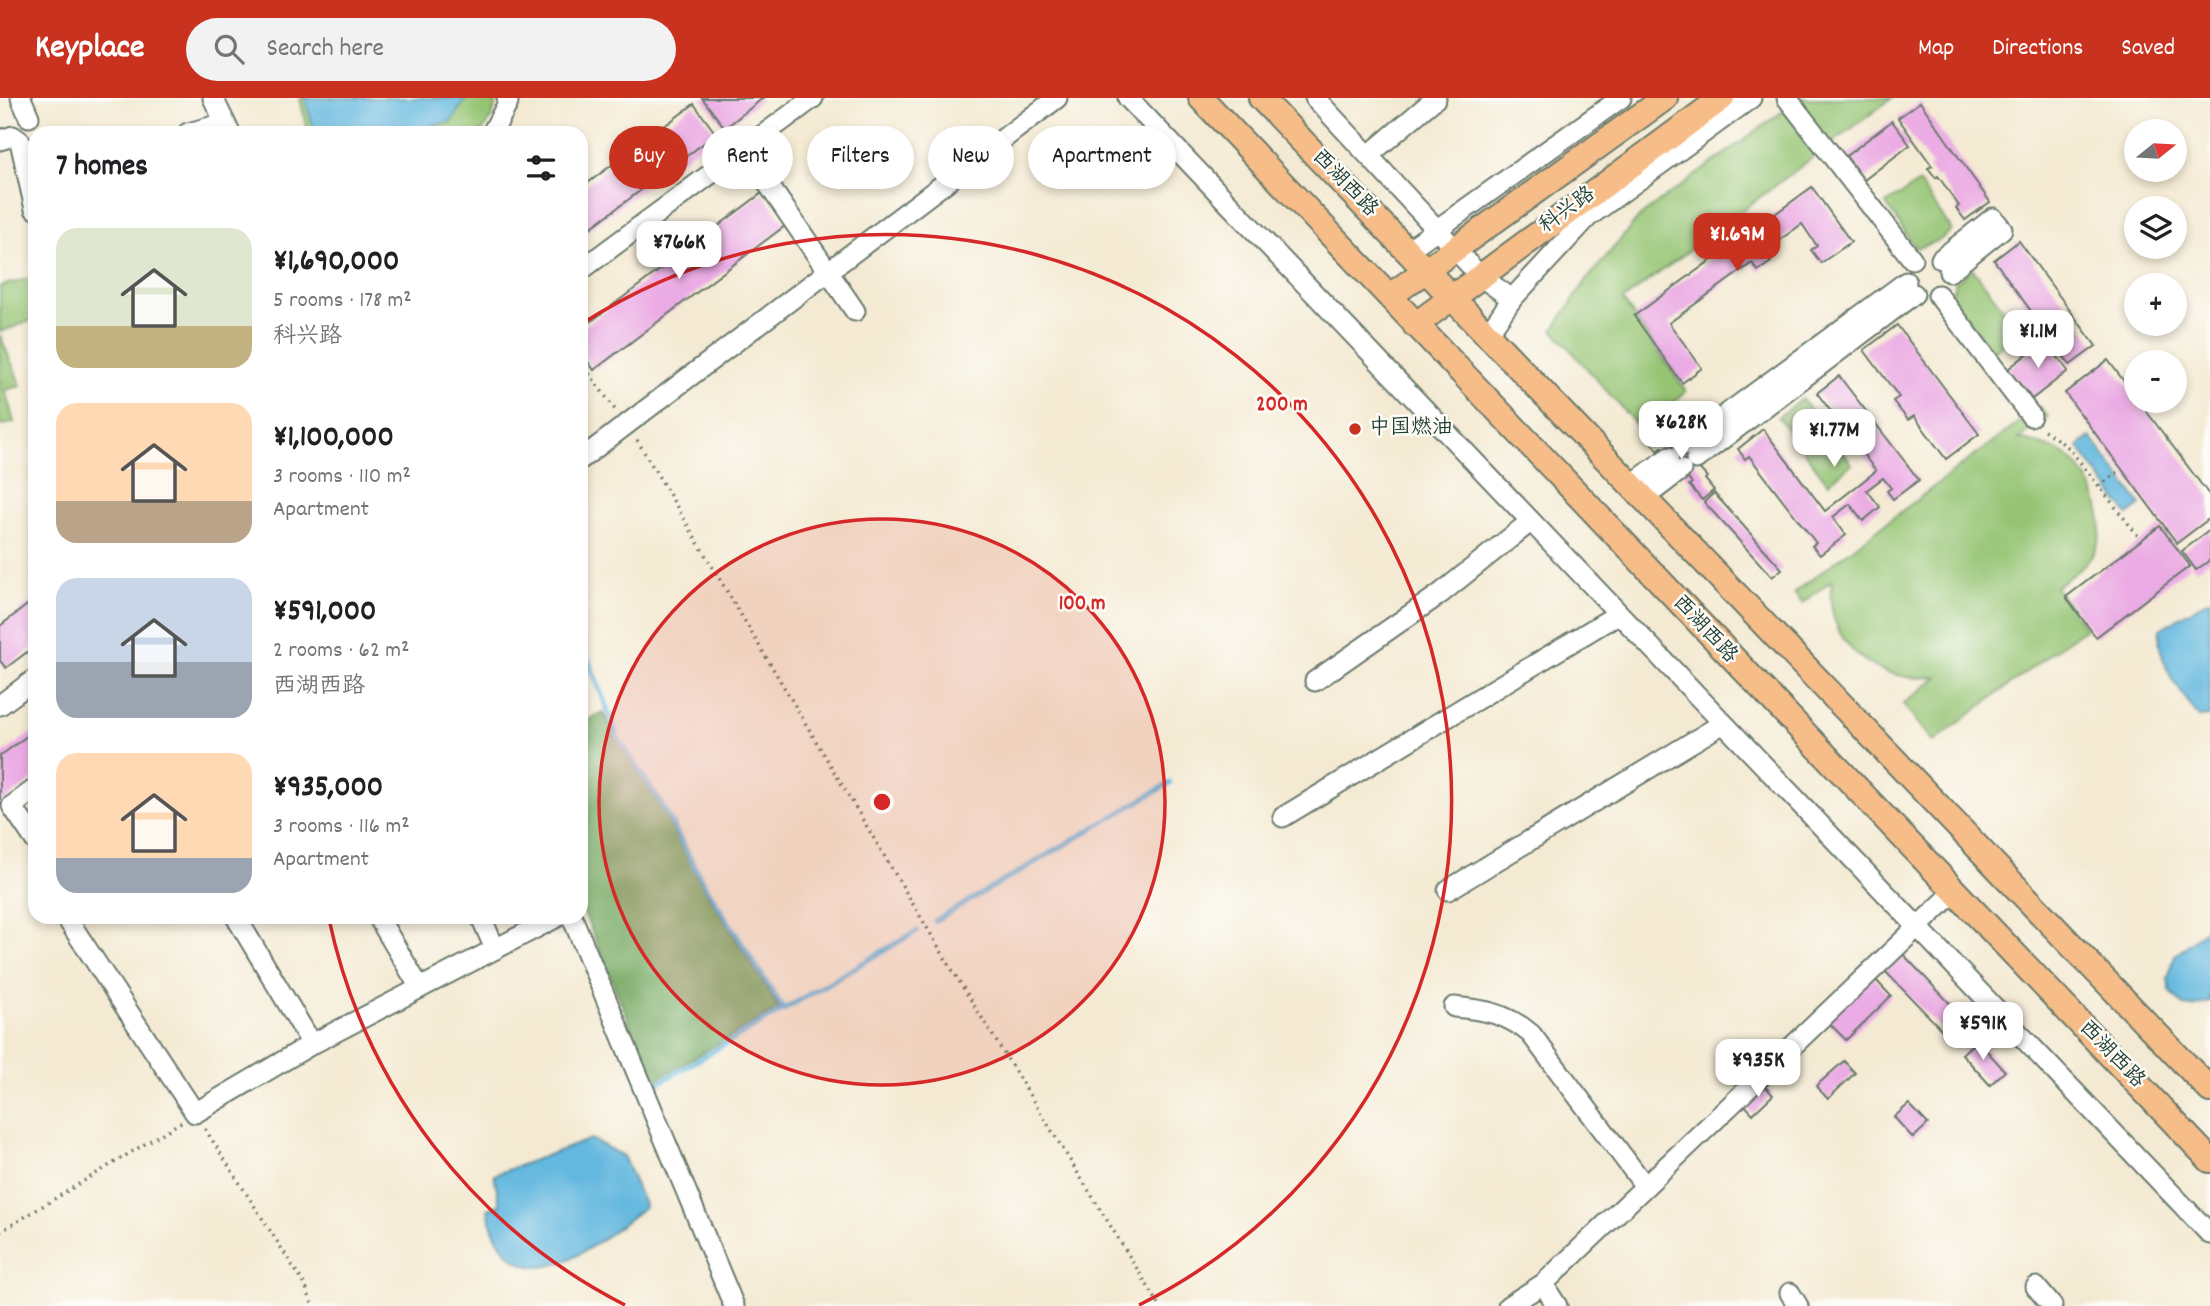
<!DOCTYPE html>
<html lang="en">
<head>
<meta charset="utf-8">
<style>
  body { margin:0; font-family:Dekko,"LXGW WenKai TC",sans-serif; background:#f2f2f2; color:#202124; height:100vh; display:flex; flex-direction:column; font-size:26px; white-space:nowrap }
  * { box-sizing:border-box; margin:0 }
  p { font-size:23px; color:#757577 }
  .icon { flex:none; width:38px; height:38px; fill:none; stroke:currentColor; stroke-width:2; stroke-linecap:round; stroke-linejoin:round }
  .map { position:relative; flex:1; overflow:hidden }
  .side { position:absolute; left:28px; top:28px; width:560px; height:798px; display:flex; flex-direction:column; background:#fff; border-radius:21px; box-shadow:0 4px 10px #0003 }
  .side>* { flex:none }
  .banner { position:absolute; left:609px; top:28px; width:665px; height:63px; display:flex; gap:14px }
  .needle { width:46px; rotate:72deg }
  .tools { position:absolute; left:2124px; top:21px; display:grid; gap:14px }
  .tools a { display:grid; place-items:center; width:63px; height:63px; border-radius:50%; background:#fff; box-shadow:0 4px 10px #0003; font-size:35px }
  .price { position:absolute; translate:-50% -60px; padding:0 16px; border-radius:14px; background:#fff; color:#222; font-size:23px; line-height:46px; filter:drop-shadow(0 2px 4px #0008) }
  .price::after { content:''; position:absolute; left:50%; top:42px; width:21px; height:16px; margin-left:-10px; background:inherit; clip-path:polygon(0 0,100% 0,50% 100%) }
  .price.current { background:#c8321e; color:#fff }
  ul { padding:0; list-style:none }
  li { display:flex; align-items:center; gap:21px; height:175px; padding:0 28px }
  li span { display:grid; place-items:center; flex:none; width:196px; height:140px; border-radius:21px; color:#555 }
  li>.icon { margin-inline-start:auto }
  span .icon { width:84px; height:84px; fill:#fffc; stroke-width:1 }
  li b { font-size:30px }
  h2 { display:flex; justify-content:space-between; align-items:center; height:84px; padding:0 28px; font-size:30px }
  .tag { padding:0 24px; border-radius:32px; background:#fff; box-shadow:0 4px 10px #0003; font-size:24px; line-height:63px }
  .tag.current { background:#c8321e; color:#fff }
  header { display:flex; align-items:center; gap:42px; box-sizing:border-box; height:98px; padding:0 35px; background:#c8321e; color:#fff }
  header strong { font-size:33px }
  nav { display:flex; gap:38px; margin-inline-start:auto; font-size:24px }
  .search { width:490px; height:63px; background:#f2f2f2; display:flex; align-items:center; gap:18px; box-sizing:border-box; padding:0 24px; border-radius:38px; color:#757577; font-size:26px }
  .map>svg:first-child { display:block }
  .green { fill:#95c473; stroke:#5a8054; stroke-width:2 }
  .forest { fill:#78aa65; stroke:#4c744c; stroke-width:2 }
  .water { fill:#63b8df; stroke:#417a8a; stroke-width:2 }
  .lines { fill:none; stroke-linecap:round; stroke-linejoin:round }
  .stream { stroke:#63b8df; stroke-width:5 }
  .building { fill:#ebabe4 }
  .minor-casing { stroke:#6a7a6c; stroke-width:23 }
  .major-casing { stroke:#6a7a6c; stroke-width:28 }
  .path { stroke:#6a7a6c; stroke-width:3.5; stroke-dasharray:2 5; stroke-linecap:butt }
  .minor { stroke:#fff; stroke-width:19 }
  .major { stroke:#f7bd88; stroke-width:24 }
  .ring { fill:none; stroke:#d62828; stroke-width:3.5 }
  .poi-dot { fill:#c8321e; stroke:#fdfcf7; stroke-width:2.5 }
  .labels { text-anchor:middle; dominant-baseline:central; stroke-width:5; stroke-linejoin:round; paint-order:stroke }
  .street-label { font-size:21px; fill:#1f3d34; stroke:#fdfcf7 }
  .poi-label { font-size:21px; fill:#1f3d34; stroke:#fdfcf7; text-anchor:start }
  .centre { fill:#d62828; stroke:#fdfcf7; stroke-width:3.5 }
  .ring-label { font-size:21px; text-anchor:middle; font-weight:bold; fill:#d62828; stroke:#fdfcf7; stroke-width:5; stroke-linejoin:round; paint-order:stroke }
</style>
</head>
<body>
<header>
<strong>Keyplace</strong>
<div class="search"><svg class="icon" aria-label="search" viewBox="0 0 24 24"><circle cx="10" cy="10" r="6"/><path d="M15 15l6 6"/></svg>Search here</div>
<nav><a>Map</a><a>Directions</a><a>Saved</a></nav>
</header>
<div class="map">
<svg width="2210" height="1208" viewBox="0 0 2210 1208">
  <rect width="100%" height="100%" fill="#fdfcf7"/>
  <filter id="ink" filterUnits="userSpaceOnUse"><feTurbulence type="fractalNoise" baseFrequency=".0143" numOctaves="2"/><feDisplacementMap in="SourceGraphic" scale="14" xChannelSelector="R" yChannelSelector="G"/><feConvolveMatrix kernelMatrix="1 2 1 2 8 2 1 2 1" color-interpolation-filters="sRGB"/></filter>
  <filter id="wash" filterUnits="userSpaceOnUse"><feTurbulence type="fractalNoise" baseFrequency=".00686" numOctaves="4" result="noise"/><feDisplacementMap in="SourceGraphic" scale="28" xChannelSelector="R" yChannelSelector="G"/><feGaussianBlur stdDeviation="1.57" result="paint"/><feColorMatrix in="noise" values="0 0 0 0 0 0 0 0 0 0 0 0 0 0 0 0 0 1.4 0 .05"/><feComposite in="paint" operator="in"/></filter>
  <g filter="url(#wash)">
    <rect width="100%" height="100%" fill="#f4ead3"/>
    <g class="green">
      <path d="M300 0H496C496 14 489 24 481 35H308Z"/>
      <polygon points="1801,0 1892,0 1623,202 1686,293 1642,333 1553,232 1586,183 1640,118"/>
      <polygon points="1919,85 1952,132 1938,143 1916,150 1886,106"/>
      <polygon points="1973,171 2020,233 1992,254 1951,198 1956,183"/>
      <polygon points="35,179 35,221 0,234 0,188"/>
      <polygon points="0,237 21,288 5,292 14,324 0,328"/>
      <polygon points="1802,301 1852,366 1828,385 1778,319"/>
      <path d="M2040 308 2048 319 2019 341C2036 345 2055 348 2069 360 2096 382 2113 432 2089 462 2080 473 2065 481 2055 489L2085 530 1933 644 1903 606 1939 578C1878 589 1822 546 1832 482L1802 505 1794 495Z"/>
    </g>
    <polygon class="forest" points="603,614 615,639 658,704 697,778 779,910 654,983 581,808 581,625"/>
    <g class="water">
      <polygon points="305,0 466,0 451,24 435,26 427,35 315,35"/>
      <polygon points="2091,339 2141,407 2128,417 2078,349"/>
      <path d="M2210 501V618L2198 619C2181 593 2155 564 2160 531Z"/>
      <polygon points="2210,828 2210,904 2193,909 2184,908 2170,894 2168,880 2175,858"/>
      <path d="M591 1041 623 1058 645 1109C613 1131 551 1193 512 1159 497 1146 491 1129 488 1111L500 1107 494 1077Z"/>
    </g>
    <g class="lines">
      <g class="stream">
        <polyline points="581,543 618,639 661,705 699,777 784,912"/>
        <polyline points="935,823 1170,685"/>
        <polyline points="652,989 917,833"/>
      </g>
    </g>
    <g id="blocks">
      <g class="building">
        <polygon points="702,0 763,0 725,30"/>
        <polygon points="1920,4 1990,104 1965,122 1956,110 1959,108 1938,78 1936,80 1928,70 1932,68 1898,20"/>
        <polygon points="694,6 716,36 581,137 581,90"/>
        <polygon points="1892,23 1910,47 1864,82 1846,58"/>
        <polygon points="1812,89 1851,144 1821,165 1811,152 1817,148 1802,126 1763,154 1771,164 1758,173 1752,165 1669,225 1702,270 1682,285 1634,218"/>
        <polygon points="762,95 786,127 594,272 581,254 581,231"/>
        <polygon points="2019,143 2096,248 2070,267 1994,162"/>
        <polygon points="1897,227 1979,336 1946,361 1914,318 1908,322 1893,303 1899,299 1864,252"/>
        <polygon points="2045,242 2068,273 2032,301 2008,271"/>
        <polygon points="2108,262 2210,398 2210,420 2177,445 2065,295"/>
        <polygon points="1839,278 1919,382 1893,401 1887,393 1891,390 1883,380 1867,392 1880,409 1863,423 1850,406 1833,419 1846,437 1820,457 1812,448 1816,445 1749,358 1745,361 1738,351 1763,331 1825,413 1876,373 1817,295"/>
        <polygon points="1659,326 1707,379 1705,381 1714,392 1702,402 1689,387 1692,385 1662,349 1658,352 1645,337"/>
        <polygon points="1714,395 1782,471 1772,479 1704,404"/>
        <polygon points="2160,428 2190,468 2096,539 2066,499"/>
        <polygon points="2210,432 2210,462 2196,472 2182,453"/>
        <polygon points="35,501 35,548 6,570 0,563 0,528"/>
        <polygon points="35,632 35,680 0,706 0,658"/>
        <polygon points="1900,853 1959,915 1942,932 1882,870"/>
        <polygon points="1873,879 1891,898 1846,942 1827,923"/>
        <polygon points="1977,942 2005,973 1990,987 1962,956"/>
        <polygon points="1844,963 1855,975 1828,1001 1816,988"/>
        <polygon points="1762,985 1773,997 1753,1016 1742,1004"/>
        <polygon points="1909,1006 1928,1026 1913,1040 1894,1019"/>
      </g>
    </g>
  </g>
  <g filter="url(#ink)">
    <use href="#blocks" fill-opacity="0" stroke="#6a7a6c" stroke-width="2"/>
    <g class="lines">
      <defs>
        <g id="minor">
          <polyline points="21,0 29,19"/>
          <polyline points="213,0 230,35"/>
          <polyline points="1128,0 2210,1136"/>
          <polyline points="1315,0 1480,178 1512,201"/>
          <polyline points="1787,0 1912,161"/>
          <polyline points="188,35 225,25"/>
          <polyline points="492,35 508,5 507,0"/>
          <polyline points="0,42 13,38 20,43 35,111"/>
          <polyline points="744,51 855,213"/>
          <polyline points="1369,57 1436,0"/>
          <polyline points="1408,152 1621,0"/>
          <polyline points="1941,161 1993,120 2002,131 1949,174"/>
          <polyline points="581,172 813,0"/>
          <polyline points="1938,197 2031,318"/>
          <polyline points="1487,237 1512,201 1588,119 1751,0"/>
          <polyline points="1683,348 1906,184"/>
          <polyline points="581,361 1057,0"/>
          <polyline points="1696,361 1914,196"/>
          <polyline points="1631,387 1669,359"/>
          <polyline points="1644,400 1681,372"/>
          <polyline points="1315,583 1440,496 1530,424"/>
          <polyline points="0,607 35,581"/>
          <polyline points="35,691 12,708 35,742"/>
          <polyline points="1283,719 1618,516"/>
          <polyline points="1448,792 1722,626"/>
          <polyline points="66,819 195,1015 312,946 557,819"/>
          <polyline points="236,819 312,946"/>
          <polyline points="378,819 420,890"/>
          <polyline points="481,819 495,851"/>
          <polyline points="572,819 734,1208"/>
          <path d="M1454 909C1485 912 1506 915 1531 936L1645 1088"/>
          <polyline points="1543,1186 1557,1208"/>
          <polyline points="2036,1189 2052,1208"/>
          <polyline points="1790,1195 1798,1208"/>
          <polyline points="1508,1208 1543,1186 1953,795"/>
        </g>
        <g id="major">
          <polyline points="1201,0 2210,1062"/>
          <polyline points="1261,0 2210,992"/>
          <polyline points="1390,198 1665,0"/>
          <polyline points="1415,227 1722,0"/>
        </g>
      </defs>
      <use href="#minor" class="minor-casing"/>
      <use href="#major" class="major-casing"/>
      <g class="path">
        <polyline points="581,264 616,313"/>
        <polyline points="2044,332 2069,350 2138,438"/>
        <polyline points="637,342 948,865 1160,1208"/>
        <polyline points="2099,388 2122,371"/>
        <polyline points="205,1031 305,1187 313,1208"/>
        <polyline points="0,1134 181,1024"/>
      </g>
      <use href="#minor" class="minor"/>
      <use href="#major" class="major"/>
    </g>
  </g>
  <circle cx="882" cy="704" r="283" fill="#d62828" fill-opacity=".12"/>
  <g class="ring">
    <circle cx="882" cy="704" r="283"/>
    <path d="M625 1207A565 565 0 0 1 329 821M583 225A565 565 0 1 1 1139 1207"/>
  </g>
  <circle class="poi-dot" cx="1355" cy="331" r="7"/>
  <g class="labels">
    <g class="street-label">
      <text transform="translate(1344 86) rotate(46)">西湖西路</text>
      <text transform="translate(1568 113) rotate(-36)">科兴路</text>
      <text transform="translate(1704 532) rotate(47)">西湖西路</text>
      <text transform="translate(2111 957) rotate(46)">西湖西路</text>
    </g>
    <g class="poi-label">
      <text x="1369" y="331">中国燃油</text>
    </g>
  </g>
  <circle cx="882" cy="704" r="10" class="centre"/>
  <g class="ring-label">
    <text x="1282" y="312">200 m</text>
    <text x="1082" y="511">100 m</text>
  </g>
</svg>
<div class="tools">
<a><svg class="needle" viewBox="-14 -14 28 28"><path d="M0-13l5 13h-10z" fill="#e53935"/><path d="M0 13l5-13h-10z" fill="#757577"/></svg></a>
<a><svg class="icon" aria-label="layers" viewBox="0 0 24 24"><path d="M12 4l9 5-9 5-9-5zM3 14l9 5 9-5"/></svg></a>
<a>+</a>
<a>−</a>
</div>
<b class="price current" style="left:1737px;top:175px">¥1.69M</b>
<b class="price" style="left:679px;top:183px">¥766K</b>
<b class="price" style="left:2038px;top:272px">¥1.1M</b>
<b class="price" style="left:1681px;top:363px">¥628K</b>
<b class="price" style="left:1834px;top:371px">¥1.77M</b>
<b class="price" style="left:1983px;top:964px">¥591K</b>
<b class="price" style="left:1758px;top:1001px">¥935K</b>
<div class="banner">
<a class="tag current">Buy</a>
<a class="tag">Rent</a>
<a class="tag">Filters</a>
<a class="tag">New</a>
<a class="tag">Apartment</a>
</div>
<section class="side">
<h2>7 homes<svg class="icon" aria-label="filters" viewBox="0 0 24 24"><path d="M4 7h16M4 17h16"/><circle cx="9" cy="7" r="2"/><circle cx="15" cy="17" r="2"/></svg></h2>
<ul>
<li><span style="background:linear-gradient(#dfe7d0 70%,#c2b280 0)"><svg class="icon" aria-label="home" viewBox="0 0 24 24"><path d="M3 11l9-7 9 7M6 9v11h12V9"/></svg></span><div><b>¥1,690,000</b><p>5 rooms · 178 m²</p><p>科兴路</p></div></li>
<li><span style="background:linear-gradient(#ffd9b3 70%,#b9a48a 0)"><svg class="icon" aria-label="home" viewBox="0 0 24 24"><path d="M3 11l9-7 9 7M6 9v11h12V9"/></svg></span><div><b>¥1,100,000</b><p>3 rooms · 110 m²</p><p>Apartment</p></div></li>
<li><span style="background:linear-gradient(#c9d6e8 60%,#9aa5b1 0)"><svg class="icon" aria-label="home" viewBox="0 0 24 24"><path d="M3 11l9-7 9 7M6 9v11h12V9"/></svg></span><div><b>¥591,000</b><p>2 rooms · 62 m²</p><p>西湖西路</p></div></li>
<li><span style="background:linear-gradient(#ffd9b3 75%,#9aa5b1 0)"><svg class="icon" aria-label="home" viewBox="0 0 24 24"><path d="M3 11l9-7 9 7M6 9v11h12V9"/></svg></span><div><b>¥935,000</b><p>3 rooms · 116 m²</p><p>Apartment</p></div></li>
</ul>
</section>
</div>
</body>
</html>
